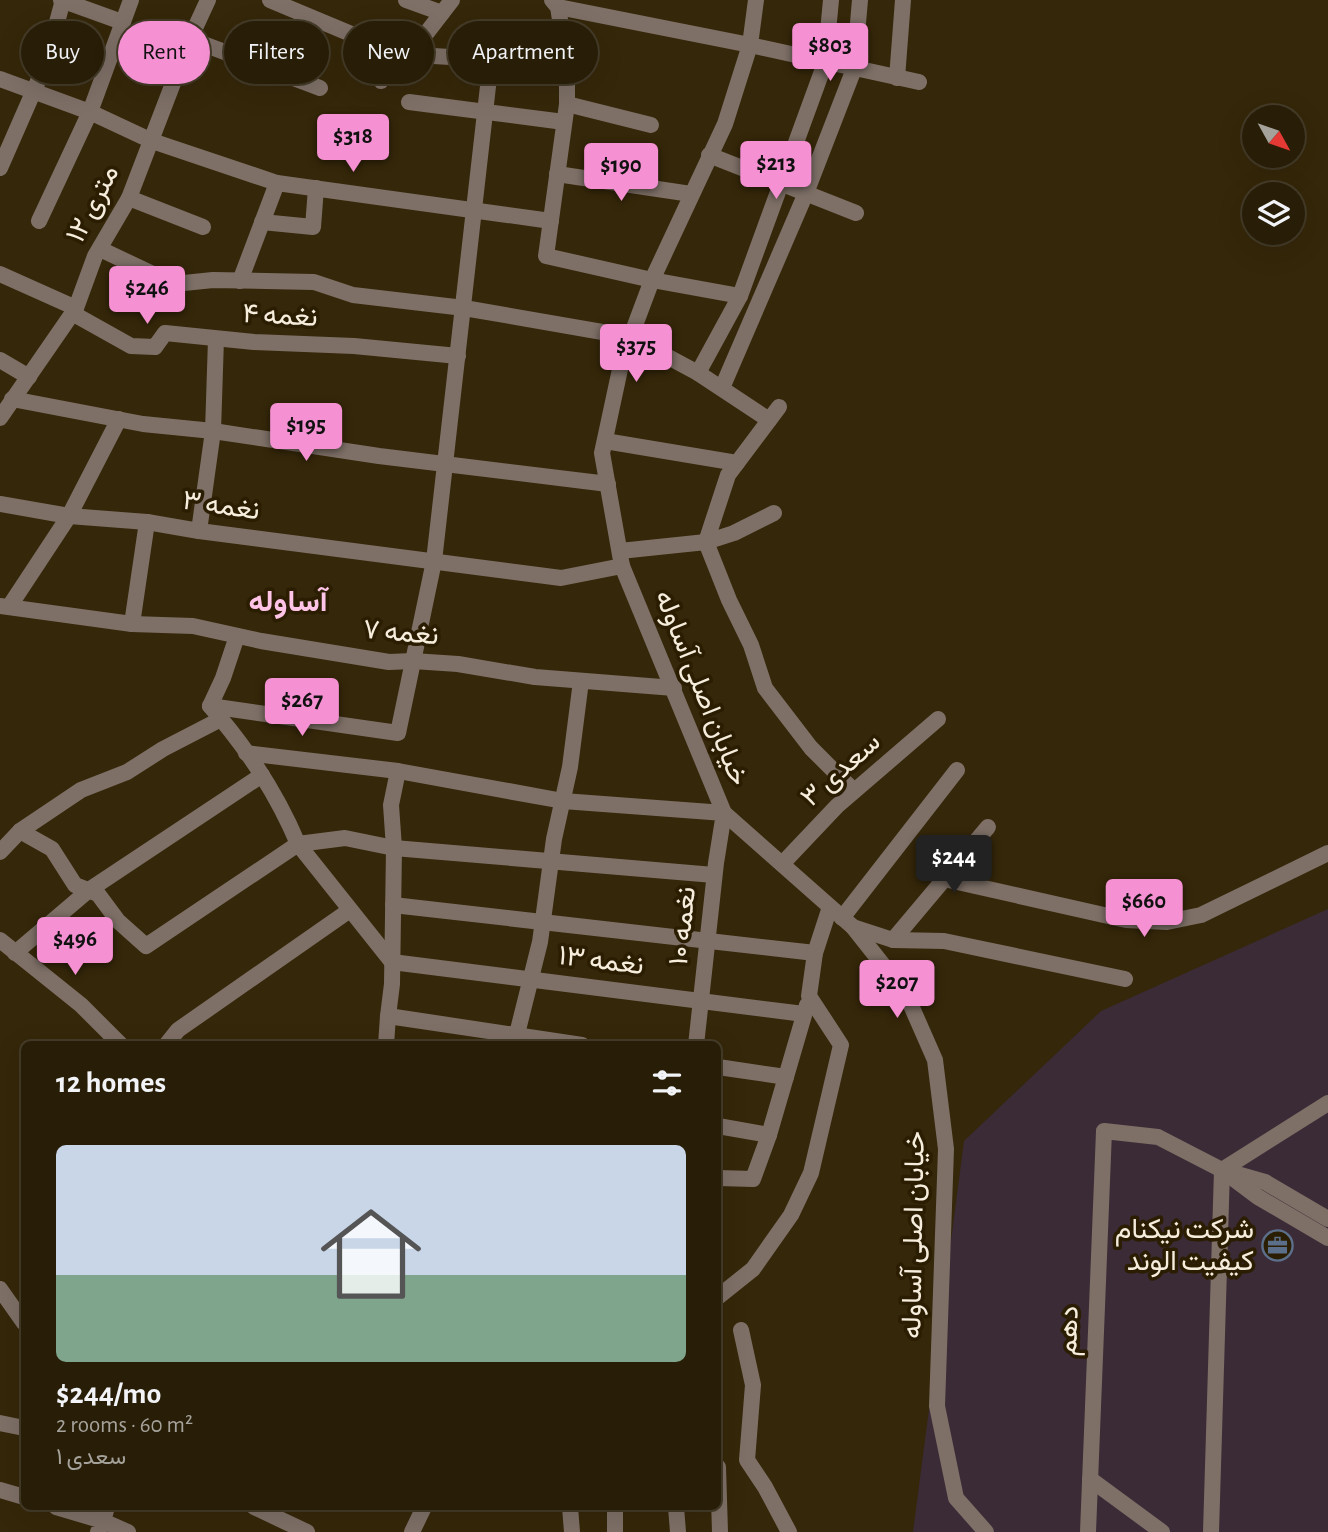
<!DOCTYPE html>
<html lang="en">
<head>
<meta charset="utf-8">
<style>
  body { margin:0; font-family:"Alegreya Sans",Vazirmatn,sans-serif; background:#302611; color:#f1f3f6; height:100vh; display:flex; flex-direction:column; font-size:26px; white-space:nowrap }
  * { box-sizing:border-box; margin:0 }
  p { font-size:23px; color:#a5a29b }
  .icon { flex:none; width:38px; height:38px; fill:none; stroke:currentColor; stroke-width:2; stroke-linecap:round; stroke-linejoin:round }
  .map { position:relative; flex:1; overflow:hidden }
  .panel { position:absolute; left:21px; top:1041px; width:700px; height:469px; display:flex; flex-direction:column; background:#281d07; border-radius:10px; box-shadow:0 7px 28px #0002,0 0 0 2px #443b28 }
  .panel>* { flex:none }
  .hud { position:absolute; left:21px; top:21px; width:700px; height:63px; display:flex; gap:14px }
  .needle { width:46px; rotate:130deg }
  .fabs { position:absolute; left:1242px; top:105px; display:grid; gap:14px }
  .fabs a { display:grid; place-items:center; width:63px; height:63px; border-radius:50%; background:#281d07; box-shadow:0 7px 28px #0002,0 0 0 2px #443b28; font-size:35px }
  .price { position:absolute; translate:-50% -60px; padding:0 16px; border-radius:7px; background:#f591d2; color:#111; font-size:23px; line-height:46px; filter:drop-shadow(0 2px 4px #0008) }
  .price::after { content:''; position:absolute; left:50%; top:42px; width:21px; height:16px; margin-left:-10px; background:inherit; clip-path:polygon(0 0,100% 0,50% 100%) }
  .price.on { background:#222; color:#fff }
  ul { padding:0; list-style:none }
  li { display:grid; align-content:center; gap:14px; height:371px; padding:0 35px }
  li+li { border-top:2px solid #443b28 }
  li span { display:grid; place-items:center; height:217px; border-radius:10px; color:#555 }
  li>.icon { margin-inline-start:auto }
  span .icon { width:126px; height:126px; fill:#fffc; stroke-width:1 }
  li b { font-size:30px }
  h2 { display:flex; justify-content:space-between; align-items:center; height:84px; padding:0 35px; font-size:30px }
  .chip { padding:0 24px; border-radius:32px; background:#281d07; box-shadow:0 7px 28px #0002,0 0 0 2px #443b28; font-size:24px; line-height:63px }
  .chip.on { background:#f591d2; color:#111 }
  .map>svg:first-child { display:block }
  .industrial { fill:#3b2b36 }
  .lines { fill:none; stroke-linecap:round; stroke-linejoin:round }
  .minor { stroke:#7e7067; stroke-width:16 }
  .labels { text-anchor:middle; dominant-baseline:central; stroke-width:7; stroke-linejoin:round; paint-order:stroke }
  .street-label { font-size:28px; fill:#f6eddd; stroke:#2a1d01 }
  .poi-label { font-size:28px; fill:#f6eddd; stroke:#2a1d01; text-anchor:end }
  .neighbourhood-label { font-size:30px; font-weight:bold; fill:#fec4e7; stroke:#2a1d01 }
</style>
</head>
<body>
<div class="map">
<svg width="1328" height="1532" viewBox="0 0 1328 1532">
  <rect width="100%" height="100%" fill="#352709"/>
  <polygon class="industrial" points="1328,909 1328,1532 913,1532 964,1141 1101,1011"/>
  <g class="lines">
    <g class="minor">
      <polyline points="61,0 122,22"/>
      <polyline points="270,0 399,54 567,64"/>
      <polyline points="406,0 442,13"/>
      <polyline points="552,0 558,7 567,64 567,104 546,256 652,280 740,296"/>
      <polyline points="558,7 750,45 919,82"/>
      <polyline points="190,39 320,88"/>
      <polyline points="897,78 903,0"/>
      <polyline points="0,79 90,112 152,141 277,183 551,221"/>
      <polyline points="381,81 399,54 425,35 452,0"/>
      <polyline points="409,102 564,122"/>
      <polyline points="567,104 651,125"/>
      <polyline points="709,155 856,213"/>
      <polyline points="0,168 46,63 63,0"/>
      <polyline points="557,174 691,194"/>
      <polyline points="129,198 203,227"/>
      <polyline points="39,221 90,112 131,0"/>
      <polyline points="262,222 313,227 316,188"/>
      <polyline points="100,249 174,284 213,280 314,282 353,295 464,308 631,337 698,373 769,420"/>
      <polyline points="0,274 76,308"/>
      <polyline points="240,281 277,183"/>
      <polyline points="72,313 131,346 155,347 165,333 254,342 354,346 458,356"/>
      <polyline points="0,360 29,377"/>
      <polyline points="698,373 740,296 825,63 831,0"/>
      <polyline points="722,388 806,193 854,69 860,0"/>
      <polyline points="12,399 143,424 213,431 379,456 608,484"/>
      <polyline points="0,418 76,308 95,256 129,198 190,39 208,0"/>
      <polyline points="605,441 737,463"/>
      <polyline points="0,504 69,516 147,522 199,531 561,578 622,566 602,453 622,360 652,280 725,124 750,45 756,0"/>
      <polyline points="774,513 734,533 706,542 728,475 779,407"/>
      <polyline points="199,531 213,431 216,339"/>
      <polyline points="620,551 706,542 729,600 751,645 765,688 811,748 854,791"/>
      <polyline points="622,566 724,813 853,927 906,994 935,1060 946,1149 937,1406 956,1498 986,1532"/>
      <polyline points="0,606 132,624 193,626 261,641 389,662 413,661 458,664 535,677 674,688"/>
      <polyline points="9,607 69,516 119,419"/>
      <polyline points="132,624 147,522"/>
      <path d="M237 636 223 678 210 706C246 747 277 794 298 844L345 838 394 848 714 875"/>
      <polyline points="210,706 398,733 434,561 491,60"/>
      <polyline points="246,753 398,771 563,801 724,813 716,863 696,1045"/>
      <polyline points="398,771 391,805 394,848 392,984 388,1016 582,1045"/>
      <polyline points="20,831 52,849 75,885 98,894 118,921 146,946 298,844 392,962 804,1014"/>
      <polyline points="0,852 20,831 81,790 127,772 163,749 221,719"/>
      <polyline points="782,864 837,806 938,719"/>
      <polyline points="944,879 1126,920 1167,922 1201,915 1328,853"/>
      <polyline points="393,905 815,953"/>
      <polyline points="842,918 957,770"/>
      <polyline points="853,927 893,940 944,941 1125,979"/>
      <polyline points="0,940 81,1005 121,1045"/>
      <polyline points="893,940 988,827"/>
      <polyline points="15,953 89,890 262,775"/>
      <polyline points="517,1034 540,942 554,839 570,767 581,681"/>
      <polyline points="166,1045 178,1030 350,910"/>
      <polyline points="386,1045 388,1016"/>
      <polyline points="718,1067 786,1077"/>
      <polyline points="718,1126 769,1135"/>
      <polyline points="1230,1172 1265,1182 1328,1219"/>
      <polyline points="718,1178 753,1179 769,1135 807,1005"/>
      <polyline points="0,1289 24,1323"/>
      <polyline points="718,1297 753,1269 791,1215 811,1173 841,1045 809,996 815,953 830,907"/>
      <polyline points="741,1330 753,1385 747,1460 765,1487 789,1532"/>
      <polyline points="0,1423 24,1428"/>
      <polyline points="718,1467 720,1532"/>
      <polyline points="1090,1479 1162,1532"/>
      <polyline points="0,1490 24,1497"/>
      <polyline points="56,1507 103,1521 98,1532"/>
      <polyline points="107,1507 103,1521 128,1532"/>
      <polyline points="254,1507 307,1532"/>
      <polyline points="570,1507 572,1532"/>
      <polyline points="676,1507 678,1532"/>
      <polyline points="412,1532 424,1507"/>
      <polyline points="615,1532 615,1507"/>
      <polyline points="1088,1532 1104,1131 1158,1137 1222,1170 1258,1197 1328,1238"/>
      <polyline points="1211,1532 1222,1170 1328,1103"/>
    </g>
  </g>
  <defs>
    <symbol id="office-ring" viewBox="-11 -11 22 22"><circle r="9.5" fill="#2a1d01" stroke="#5c6f8a" stroke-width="1.5"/><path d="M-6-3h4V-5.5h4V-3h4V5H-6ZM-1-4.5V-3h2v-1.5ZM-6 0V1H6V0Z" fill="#5c6f8a"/></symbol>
  </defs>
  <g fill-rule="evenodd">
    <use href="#office-ring" x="1260" y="1228" width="35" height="35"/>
  </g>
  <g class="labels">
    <g class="street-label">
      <text transform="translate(93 204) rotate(-63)">۱۲ متری</text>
      <text transform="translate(280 316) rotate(3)">نغمه ۴</text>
      <text transform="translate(221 506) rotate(8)">نغمه ۳</text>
      <text transform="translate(401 633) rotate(5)">نغمه ۷</text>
      <text transform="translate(701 688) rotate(68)">خیابان اصلی آساوله</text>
      <text transform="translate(841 770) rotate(-42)">سعدی ۳</text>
      <text transform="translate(683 926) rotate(-84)">نغمه ۱۰</text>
      <text transform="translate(601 961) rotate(7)">نغمه ۱۳</text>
      <text transform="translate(914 1235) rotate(-89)">خیابان اصلی آساوله</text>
      <text transform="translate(1069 1331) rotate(-88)">دهم</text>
    </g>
    <g class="poi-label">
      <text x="1254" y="1230">شرکت نیکنام<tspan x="1254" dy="32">کیفیت الوند</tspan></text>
    </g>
    <g class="neighbourhood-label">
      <text x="288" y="602">آساوله</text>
    </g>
  </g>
</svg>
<div class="fabs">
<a><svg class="needle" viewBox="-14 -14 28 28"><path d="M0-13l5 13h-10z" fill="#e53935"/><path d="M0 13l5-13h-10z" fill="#a5a29b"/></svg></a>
<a><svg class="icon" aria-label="layers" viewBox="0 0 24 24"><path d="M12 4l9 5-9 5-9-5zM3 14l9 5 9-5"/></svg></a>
</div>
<b class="price" style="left:830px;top:83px">$803</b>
<b class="price" style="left:353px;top:174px">$318</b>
<b class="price" style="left:776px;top:201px">$213</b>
<b class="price" style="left:621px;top:203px">$190</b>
<b class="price" style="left:147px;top:326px">$246</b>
<b class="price" style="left:636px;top:384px">$375</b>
<b class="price" style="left:306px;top:463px">$195</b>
<b class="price" style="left:302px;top:738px">$267</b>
<b class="price on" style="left:954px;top:895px">$244</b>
<b class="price" style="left:1144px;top:939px">$660</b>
<b class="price" style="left:75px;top:977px">$496</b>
<b class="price" style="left:897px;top:1020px">$207</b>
<div class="hud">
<a class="chip">Buy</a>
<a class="chip on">Rent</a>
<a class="chip">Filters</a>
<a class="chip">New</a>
<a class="chip">Apartment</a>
</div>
<section class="panel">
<h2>12 homes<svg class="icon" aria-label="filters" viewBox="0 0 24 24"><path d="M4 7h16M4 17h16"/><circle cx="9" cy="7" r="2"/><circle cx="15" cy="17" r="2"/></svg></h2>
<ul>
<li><span style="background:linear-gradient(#c9d6e8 60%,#7fa58c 0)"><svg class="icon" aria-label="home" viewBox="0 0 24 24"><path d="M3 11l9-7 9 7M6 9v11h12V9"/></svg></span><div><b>$244/mo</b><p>2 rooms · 60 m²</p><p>سعدی ۱</p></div></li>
</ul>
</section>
</div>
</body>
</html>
